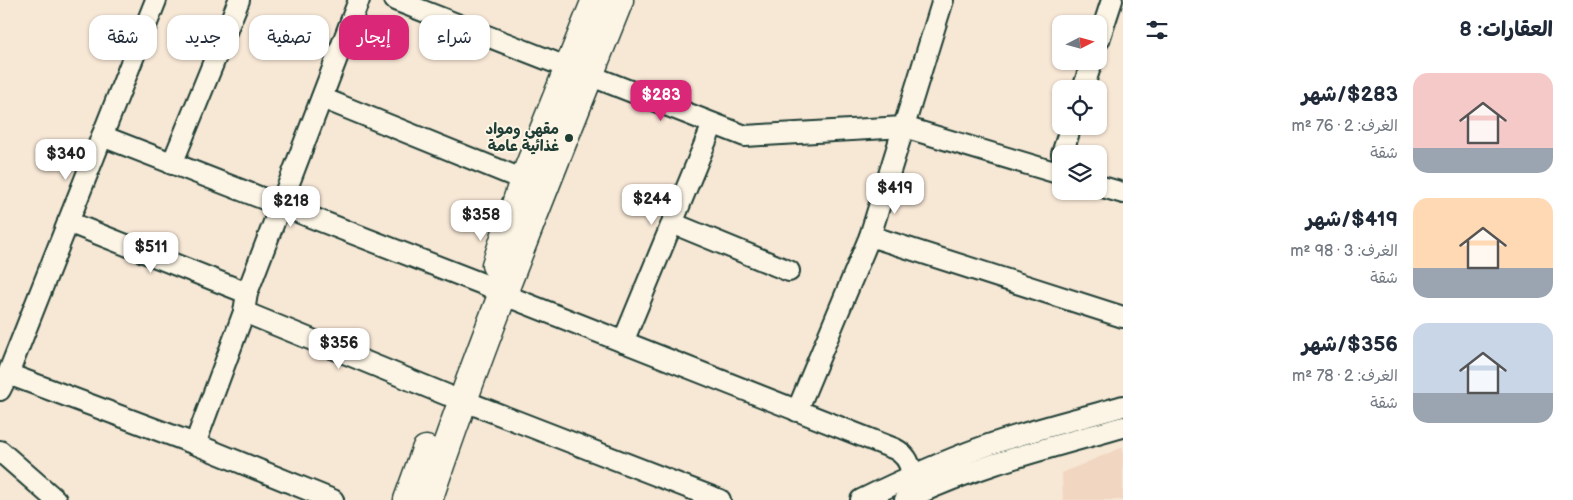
<!DOCTYPE html>
<html lang="ar">
<head>
<meta charset="utf-8">
<style>
  body { margin:0; font-family:"Balsamiq Sans","Playpen Sans Arabic",sans-serif; background:#f6f6f7; color:#1f2937; direction:rtl; height:100vh; display:flex; flex-direction:column; font-size:19px; white-space:nowrap }
  * { box-sizing:border-box; margin:0 }
  p { font-size:16px; color:#747a83 }
  .icon { flex:none; width:28px; height:28px; fill:none; stroke:currentColor; stroke-width:2; stroke-linecap:round; stroke-linejoin:round }
  .map { position:relative; flex:1; overflow:hidden; direction:ltr }
  .side { display:flex; flex-direction:column; background:#fff; width:450px }
  .side>* { flex:none }
  .guide { position:absolute; left:15px; top:15px; width:475px; height:45px; direction:rtl; display:flex; gap:10px }
  .needle { width:32px; rotate:84deg }
  .controls { position:absolute; left:1052px; top:15px; display:grid; gap:10px }
  .controls a { display:grid; place-items:center; width:55px; height:55px; border-radius:10px; background:#fff; box-shadow:0 1px 4px #0004; font-size:25px }
  .price { position:absolute; translate:-50% -42px; padding:0 11px; border-radius:10px; background:#fff; color:#222; font-size:16px; line-height:32px; filter:drop-shadow(0 1px 2px #0008) }
  .price::after { content:''; position:absolute; left:50%; top:30px; width:15px; height:11px; margin-left:-8px; background:inherit; clip-path:polygon(0 0,100% 0,50% 100%) }
  .price.on { background:#db2777; color:#fff }
  ul { padding:0; list-style:none }
  li { display:flex; align-items:center; gap:15px; height:125px; padding:0 20px }
  li span { display:grid; place-items:center; flex:none; width:140px; height:100px; border-radius:15px; color:#555 }
  li>.icon { margin-inline-start:auto }
  span .icon { width:60px; height:60px; fill:#fffc; stroke-width:1 }
  li b { font-size:21px }
  h2 { display:flex; justify-content:space-between; align-items:center; height:60px; padding:0 20px; font-size:21px }
  .tag { padding:0 18px; border-radius:15px; background:#fff; box-shadow:0 1px 4px #0004; font-size:18px; line-height:45px }
  .tag.on { background:#db2777; color:#fff }
  main { display:flex; flex:1; min-height:0 }
  .map>svg:first-child { display:block }
  .built { fill:#f1d6c2 }
  .lines { fill:none; stroke-linecap:round; stroke-linejoin:round }
  .minor-casing { stroke:#1f3d34; stroke-width:24 }
  .secondary-casing { stroke:#1f3d34; stroke-width:31 }
  .minor { stroke:#fcf5e5; stroke-width:20 }
  .secondary { stroke:#fcf5e5; stroke-width:28 }
  .poi-dot { fill:#1f3d34; stroke:#fcf5e5; stroke-width:2 }
  .labels { text-anchor:middle; dominant-baseline:central; stroke-width:4; stroke-linejoin:round; paint-order:stroke }
  .poi-label { font-size:15px; font-weight:bold; fill:#1f3d34; stroke:#fcf5e5; text-anchor:end }
</style>
</head>
<body>
<main>
<section class="side">
<h2>العقارات: 8<svg class="icon" aria-label="filters" viewBox="0 0 24 24"><path d="M4 7h16M4 17h16"/><circle cx="9" cy="7" r="2"/><circle cx="15" cy="17" r="2"/></svg></h2>
<ul>
<li><span style="background:linear-gradient(#f6c9c9 75%,#9aa5b1 0)"><svg class="icon" aria-label="home" viewBox="0 0 24 24"><path d="M3 11l9-7 9 7M6 9v11h12V9"/></svg></span><div><b>$283/شهر</b><p>الغرف: 2 · 76 m²</p><p>شقة</p></div></li>
<li><span style="background:linear-gradient(#ffd9b3 70%,#9aa5b1 0)"><svg class="icon" aria-label="home" viewBox="0 0 24 24"><path d="M3 11l9-7 9 7M6 9v11h12V9"/></svg></span><div><b>$419/شهر</b><p>الغرف: 3 · 98 m²</p><p>شقة</p></div></li>
<li><span style="background:linear-gradient(#c9d6e8 70%,#9aa5b1 0)"><svg class="icon" aria-label="home" viewBox="0 0 24 24"><path d="M3 11l9-7 9 7M6 9v11h12V9"/></svg></span><div><b>$356/شهر</b><p>الغرف: 2 · 78 m²</p><p>شقة</p></div></li>
</ul>
</section>
<div class="map">
<svg width="1123" height="500" viewBox="0 0 1123 500">
  <rect width="100%" height="100%" fill="#f7e7d5"/>
  <filter id="ink" filterUnits="userSpaceOnUse"><feTurbulence type="fractalNoise" baseFrequency=".02" numOctaves="2"/><feDisplacementMap in="SourceGraphic" scale="10" xChannelSelector="R" yChannelSelector="G"/><feConvolveMatrix kernelMatrix="1 2 1 2 8 2 1 2 1" color-interpolation-filters="sRGB"/></filter>
  <g filter="url(#ink)">
    <polygon class="built" points="1123,447 1123,500 1063,500 1062,473"/>
    <g class="lines">
      <defs>
        <g id="minor">
          <polyline points="395,0 569,68"/>
          <polyline points="1099,40 1112,0"/>
          <polyline points="589,75 745,136 904,127 1061,174"/>
          <polyline points="1083,89 1092,61"/>
          <polyline points="322,98 524,180"/>
          <path d="M102 136 488 286 502 294 895 449C916 460 912 480 908 500"/>
          <polyline points="1062,154 1071,126"/>
          <polyline points="172,164 239,0"/>
          <polyline points="1099,186 1123,193"/>
          <polyline points="68,222 247,293"/>
          <polyline points="672,223 789,271"/>
          <polyline points="870,236 1123,317"/>
          <polyline points="244,312 447,395"/>
          <polyline points="623,342 713,124"/>
          <polyline points="8,374 195,444 333,500"/>
          <polyline points="0,390 8,374 156,0"/>
          <polyline points="462,400 720,500"/>
          <polyline points="797,411 870,236 943,0"/>
          <polyline points="195,444 244,312 247,293 359,0"/>
          <polyline points="0,451 56,500"/>
          <path d="M861 500C900 481 939 463 980 448 1027 431 1075 420 1123 406"/>
          <path d="M905 500C974 466 1049 448 1123 427"/>
        </g>
        <g id="secondary">
          <polyline points="496,265 524,180 596,0"/>
          <polyline points="408,500 426,450"/>
          <path d="M428 500C485 331 553 166 619 0"/>
        </g>
      </defs>
      <use href="#minor" class="minor-casing"/>
      <use href="#secondary" class="secondary-casing"/>
      <use href="#minor" class="minor"/>
      <use href="#secondary" class="secondary"/>
    </g>
  </g>
  <circle class="poi-dot" cx="569" cy="138" r="5"/>
  <g class="labels">
    <g class="poi-label">
      <text x="559" y="129">مقهى ومواد<tspan x="559" dy="17">غذائية عامة</tspan></text>
    </g>
  </g>
</svg>
<div class="controls">
<a><svg class="needle" viewBox="-14 -14 28 28"><path d="M0-13l5 13h-10z" fill="#e53935"/><path d="M0 13l5-13h-10z" fill="#747a83"/></svg></a>
<a><svg class="icon" aria-label="locate" viewBox="0 0 24 24"><circle cx="12" cy="12" r="6"/><path d="M12 2v4M12 18v4M2 12h4M18 12h4"/></svg></a>
<a><svg class="icon" aria-label="layers" viewBox="0 0 24 24"><path d="M12 4l9 5-9 5-9-5zM3 14l9 5 9-5"/></svg></a>
</div>
<b class="price on" style="left:661px;top:122px">$283</b>
<b class="price" style="left:66px;top:181px">$340</b>
<b class="price" style="left:895px;top:215px">$419</b>
<b class="price" style="left:652px;top:226px">$244</b>
<b class="price" style="left:291px;top:228px">$218</b>
<b class="price" style="left:481px;top:242px">$358</b>
<b class="price" style="left:151px;top:274px">$511</b>
<b class="price" style="left:339px;top:370px">$356</b>
<div class="guide">
<a class="tag">شراء</a>
<a class="tag on">إيجار</a>
<a class="tag">تصفية</a>
<a class="tag">جديد</a>
<a class="tag">شقة</a>
</div>
</div>
</main>
</body>
</html>
